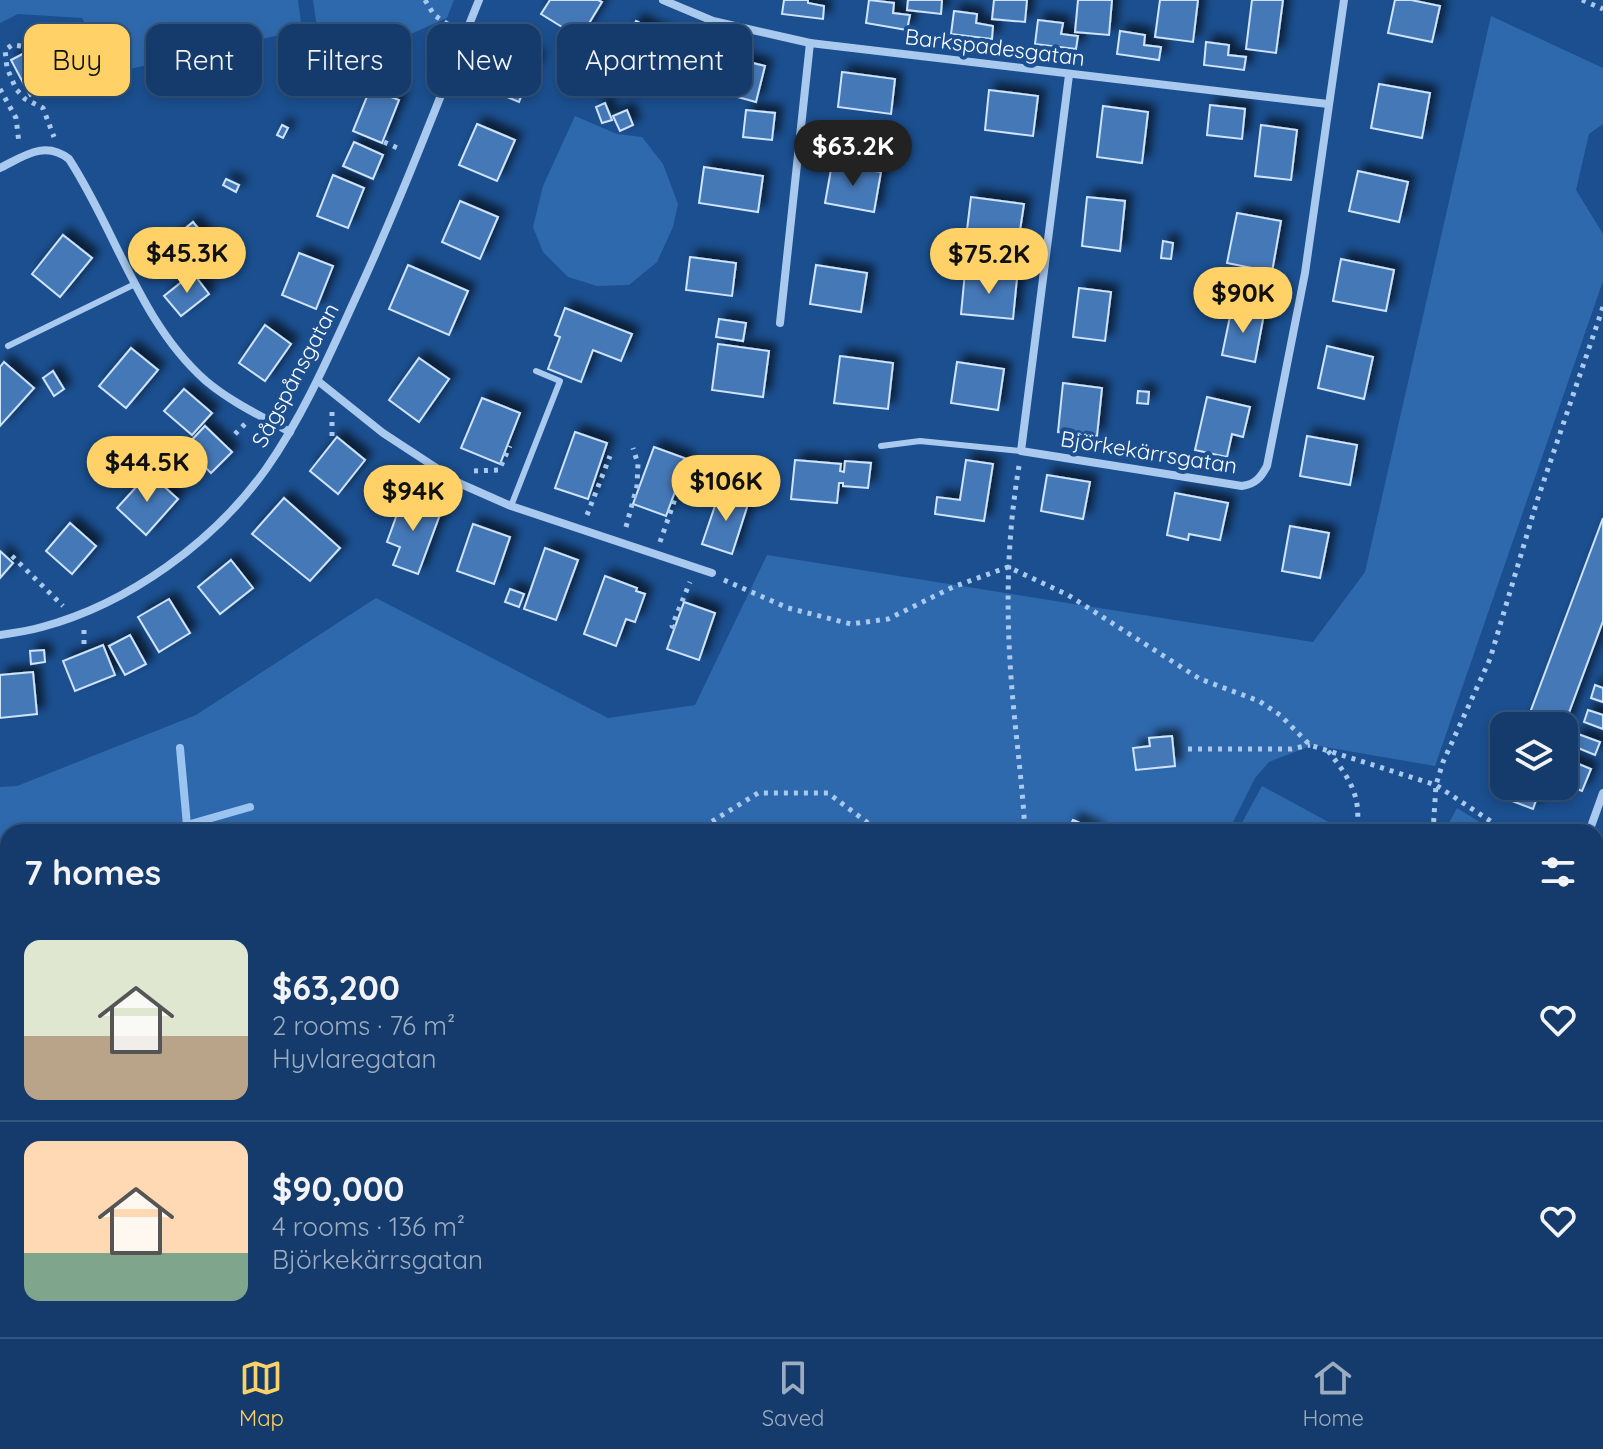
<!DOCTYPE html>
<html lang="en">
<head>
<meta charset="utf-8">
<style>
  body { margin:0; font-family:Quicksand,sans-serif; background:#1d4271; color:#f1f3f6; height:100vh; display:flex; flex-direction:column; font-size:30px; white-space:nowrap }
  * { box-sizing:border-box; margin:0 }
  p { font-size:26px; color:#9dadc1 }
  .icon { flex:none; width:44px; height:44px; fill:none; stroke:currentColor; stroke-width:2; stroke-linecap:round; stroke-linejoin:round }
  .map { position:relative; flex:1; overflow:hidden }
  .drawer { position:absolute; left:0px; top:824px; width:1604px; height:514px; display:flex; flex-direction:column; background:#143b6b; border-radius:24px 24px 0 0; box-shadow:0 4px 12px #0003,0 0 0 2px #33557e }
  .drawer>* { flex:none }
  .top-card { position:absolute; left:24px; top:24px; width:800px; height:72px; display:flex; gap:16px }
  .controls { position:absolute; left:1490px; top:712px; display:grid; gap:16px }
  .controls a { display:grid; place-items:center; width:88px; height:88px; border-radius:16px; background:#143b6b; box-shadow:0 4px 12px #0003,0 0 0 2px #33557e; font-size:40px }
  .price { position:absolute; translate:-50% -68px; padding:0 18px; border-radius:28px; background:#ffd166; color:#111; font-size:26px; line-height:52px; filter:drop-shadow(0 2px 4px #0008) }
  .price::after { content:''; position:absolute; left:50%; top:48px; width:24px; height:18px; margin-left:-12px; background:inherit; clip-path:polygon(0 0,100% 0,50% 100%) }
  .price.selected { background:#222; color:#fff }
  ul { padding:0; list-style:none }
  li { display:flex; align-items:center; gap:24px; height:200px; padding:0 24px }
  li+li { border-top:2px solid #33557e }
  li span { display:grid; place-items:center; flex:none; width:224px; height:160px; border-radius:16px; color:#555 }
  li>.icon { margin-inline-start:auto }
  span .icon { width:96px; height:96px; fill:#fffc; stroke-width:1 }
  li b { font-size:34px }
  h2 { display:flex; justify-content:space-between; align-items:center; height:96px; padding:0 24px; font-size:34px }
  .pill { padding:0 28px; border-radius:16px; background:#143b6b; box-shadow:0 4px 12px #0003,0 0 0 2px #33557e; font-size:28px; line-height:72px }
  .pill.selected { background:#ffd166; color:#111 }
  .menu { display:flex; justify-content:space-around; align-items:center; height:112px; border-top:2px solid #33557e; background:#143b6b; font-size:22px; color:#9dadc1 }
  .menu a { display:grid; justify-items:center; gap:4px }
  .menu .selected { color:#ffd166 }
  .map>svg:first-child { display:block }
  .green { fill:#2e69ad }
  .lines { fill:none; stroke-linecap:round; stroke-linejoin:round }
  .stream { stroke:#9cc4f0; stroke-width:8 }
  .building { fill:#4478b7; stroke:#cfe3fa; stroke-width:2; filter:url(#shadow) }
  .path { stroke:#a9c9ee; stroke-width:5; stroke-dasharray:4 6; stroke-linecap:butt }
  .lane { stroke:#a9c9ee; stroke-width:6 }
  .street { stroke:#a9c9ee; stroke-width:8 }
  .labels { text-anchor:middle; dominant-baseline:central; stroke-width:8; stroke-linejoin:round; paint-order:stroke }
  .street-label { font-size:22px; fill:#fff; stroke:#1b4f8f }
</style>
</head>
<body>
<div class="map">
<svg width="1603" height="1337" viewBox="0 0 1603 1337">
  <defs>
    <filter id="shadow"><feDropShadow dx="7" dy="-7" stdDeviation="4" flood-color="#0009"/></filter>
  </defs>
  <rect width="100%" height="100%" fill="#1b4f8f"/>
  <g class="green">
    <polygon points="0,0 298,0 302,30 112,73 82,18 18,14 0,23"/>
    <polygon points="313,0 454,0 447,18 413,33 359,48 330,41 316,21"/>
    <polygon points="1491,16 1603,68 1603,124 1589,134 1576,190 1603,234 1603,281 1435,766 1313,745 1269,762 1255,778 1228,832 8,832 8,1330 1596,1330 1596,1053 1603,1056 1603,1337 0,1337 0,787 17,786 196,715 376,598 608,718 695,705 767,555 1313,642 1365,572"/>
    <polygon points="575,116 617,134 642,137 663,164 678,204 673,227 657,262 629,285 597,286 568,277 543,252 533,227 543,186"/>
    <polygon points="1262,786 1347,832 1237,832"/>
    <polygon points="1457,808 1496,832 1444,832"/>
  </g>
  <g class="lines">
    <g class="stream">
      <polyline points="180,748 187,825"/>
      <polyline points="180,832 187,825 250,807"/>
      <polyline points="0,1149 8,1124"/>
      <polyline points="1185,1337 1189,1330"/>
    </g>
  </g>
  <g class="building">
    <polygon points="550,0 598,0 602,2 580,38 541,14"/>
    <polygon points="784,0 808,0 808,3 824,6 823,19 782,14"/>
    <polygon points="869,0 894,3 893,13 910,15 907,30 866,23"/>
    <polygon points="908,0 942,0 941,14 907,10"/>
    <polygon points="994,0 1027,0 1025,22 992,19"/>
    <polygon points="1078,0 1112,0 1109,35 1075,32"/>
    <polygon points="1160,0 1198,0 1193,42 1155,37"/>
    <polygon points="1252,0 1283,0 1276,53 1246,49"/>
    <polygon points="1395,0 1411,0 1440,6 1432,42 1388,33"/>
    <polygon points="954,11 977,14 976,23 993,26 992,39 951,34"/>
    <polygon points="1038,20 1063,23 1061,34 1078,36 1076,49 1035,44"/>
    <polygon points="636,21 683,45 665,82 617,58"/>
    <polygon points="697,31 712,37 704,63 688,57"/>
    <polygon points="1120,31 1145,35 1144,45 1161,47 1159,60 1117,54"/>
    <polygon points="57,36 76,72 30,96 11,60"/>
    <polygon points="1206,42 1229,45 1228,55 1246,57 1244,70 1204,65"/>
    <polygon points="508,46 537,58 519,102 490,90"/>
    <polygon points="717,54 765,66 756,102 708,89"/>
    <polygon points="842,72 895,79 891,114 838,107"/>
    <polygon points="1379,84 1430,93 1422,138 1371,128"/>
    <polygon points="370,89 399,100 382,143 353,131"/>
    <polygon points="989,90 1038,96 1033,136 985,130"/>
    <polygon points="605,103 612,120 602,123 596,107"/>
    <polygon points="1210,105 1245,109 1242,139 1207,135"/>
    <polygon points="1103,106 1148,112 1142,163 1097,157"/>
    <polygon points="627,110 633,125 620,131 613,116"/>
    <polygon points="746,110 775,113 772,140 743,137"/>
    <polygon points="477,124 515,140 497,181 459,165"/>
    <polygon points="282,125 288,128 283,138 277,135"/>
    <polygon points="1261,125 1297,130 1291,180 1255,176"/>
    <polygon points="354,142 383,155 373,179 343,166"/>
    <polygon points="832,164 881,172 874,212 825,203"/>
    <polygon points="704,167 763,176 758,212 699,203"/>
    <polygon points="1358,171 1408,182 1399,222 1349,211"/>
    <polygon points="333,175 364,188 348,228 317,216"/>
    <polygon points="226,179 239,185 236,192 223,185"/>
    <polygon points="971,197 1024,204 1019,237 967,230"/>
    <polygon points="1087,197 1125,201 1120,251 1082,246"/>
    <polygon points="460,201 498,217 480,259 442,242"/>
    <polygon points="1237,213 1281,221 1272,272 1227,263"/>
    <polygon points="193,222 208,240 173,269 158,251"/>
    <polygon points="63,235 92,258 60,297 32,274"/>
    <polygon points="1163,241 1173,243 1171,259 1161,258"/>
    <polygon points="299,253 333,266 316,309 282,295"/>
    <polygon points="690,257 736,263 732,296 686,290"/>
    <polygon points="1341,259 1394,270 1386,311 1333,301"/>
    <polygon points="408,265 468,291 449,335 389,309"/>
    <polygon points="816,265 867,273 861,312 810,304"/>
    <polygon points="965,272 1017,278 1013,319 961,314"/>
    <polygon points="193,273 209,294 181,316 164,296"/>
    <polygon points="1079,288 1111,292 1105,341 1073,337"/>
    <polygon points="1232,307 1264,314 1255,362 1222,355"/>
    <polygon points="565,308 632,334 621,361 593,350 581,382 548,369 560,337 555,335"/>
    <polygon points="719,319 746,323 743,341 716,337"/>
    <polygon points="265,325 291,344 265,381 239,363"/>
    <polygon points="718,344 769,351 763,397 712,390"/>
    <polygon points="1327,346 1373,357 1364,399 1318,388"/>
    <polygon points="131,348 158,370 126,408 99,386"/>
    <polygon points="840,356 893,363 888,409 834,403"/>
    <polygon points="419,358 449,379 419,422 389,400"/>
    <polygon points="4,362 34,388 0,426 0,367"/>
    <polygon points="957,362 1004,369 998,410 951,403"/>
    <polygon points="53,371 64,389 54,396 43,378"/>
    <polygon points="1063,383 1102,388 1097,436 1058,432"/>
    <polygon points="184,389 212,413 192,435 164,411"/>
    <polygon points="1138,391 1149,392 1148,404 1137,403"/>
    <polygon points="1207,397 1250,407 1243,437 1232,434 1227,457 1195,450"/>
    <polygon points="482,398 520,413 500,464 461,448"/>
    <polygon points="205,426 232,452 211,473 185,447"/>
    <polygon points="575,432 607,443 588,499 555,488"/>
    <polygon points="1307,436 1357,445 1350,485 1300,476"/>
    <polygon points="337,437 365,460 338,494 310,471"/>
    <polygon points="654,447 687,459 666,516 633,504"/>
    <polygon points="795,460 841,464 840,471 844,472 845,461 871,463 868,488 843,486 843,483 839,483 837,503 791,499"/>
    <polygon points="966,460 993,464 984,521 935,514 937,497 960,500"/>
    <polygon points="149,473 178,499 146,535 117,508"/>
    <polygon points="1047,475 1090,482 1083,519 1041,511"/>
    <polygon points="720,491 749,501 732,554 702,544"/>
    <polygon points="1175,493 1228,503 1220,540 1189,534 1188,540 1167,535"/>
    <polygon points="404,495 442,509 418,574 393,565 400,547 387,542"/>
    <polygon points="284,498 340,548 310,581 252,534"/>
    <polygon points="1603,518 1603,621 1564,726 1525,726"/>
    <polygon points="70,523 96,546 72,574 46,551"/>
    <polygon points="473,524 510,537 494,584 457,571"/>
    <polygon points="1290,526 1329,533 1320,578 1282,571"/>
    <polygon points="545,548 578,560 556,620 524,609"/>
    <polygon points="0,551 13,563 0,578"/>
    <polygon points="231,560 253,588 220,614 198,587"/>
    <polygon points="605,576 637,588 636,591 645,594 635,622 626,619 616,646 584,634"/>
    <polygon points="510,589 524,594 519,607 505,602"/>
    <polygon points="169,599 190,633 159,652 138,617"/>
    <polygon points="684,602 715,613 699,660 667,649"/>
    <polygon points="130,635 146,664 125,675 109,646"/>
    <polygon points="103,645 115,675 75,691 63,661"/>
    <polygon points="44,650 45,662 31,664 30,651"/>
    <polygon points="33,672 37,714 0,718 0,675"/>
    <polygon points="1595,685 1603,688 1603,702 1591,698"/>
    <polygon points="1588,710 1603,715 1603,729 1584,722"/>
    <polygon points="1578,734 1600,742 1595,755 1573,746"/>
    <polygon points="1172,736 1175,766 1136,770 1133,748 1150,746 1149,738"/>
    <polygon points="1569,760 1591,769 1582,791 1564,784 1564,773"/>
    <polygon points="1504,783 1504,786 1541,786 1533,809 1499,796"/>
    <polygon points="1073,820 1100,832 1067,832"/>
    <polygon points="1599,879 1603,881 1601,904 1596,901"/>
    <polygon points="1596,931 1603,935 1603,974 1596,971"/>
  </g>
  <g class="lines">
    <g class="path">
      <polyline points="425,0 434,15 452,27"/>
      <polyline points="1582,0 1603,9"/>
      <polyline points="21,46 12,45 5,50 7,68 16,89 25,99 43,108 54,137"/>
      <polyline points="0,89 16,118 19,143"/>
      <polyline points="384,142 402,150"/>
      <polyline points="332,412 332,439"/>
      <polyline points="235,434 246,423"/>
      <path d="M1019 466C1008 531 1006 596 1010 661 1013 718 1022 775 1025 832"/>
      <polyline points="474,471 499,470 510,446"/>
      <polyline points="587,515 610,456"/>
      <polyline points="626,527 637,486 638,464 633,448"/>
      <polyline points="660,542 682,479"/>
      <polyline points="12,556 63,606"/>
      <polyline points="724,580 788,608 851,624 888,619 953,587 1008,567 1068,595 1200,679 1259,701 1280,715 1310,745 1436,785 1507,832"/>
      <polyline points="675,628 672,626 690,582"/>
      <polyline points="84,644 84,629"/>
      <polyline points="1188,749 1291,749 1310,745"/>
      <path d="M1328 751C1349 777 1363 798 1356 832"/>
      <polyline points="695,832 758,793 828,793 880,832"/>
      <polyline points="1433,832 1436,785 1443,762 1490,659 1537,501 1603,307"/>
      <polyline points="0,941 8,948"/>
      <polyline points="1596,1047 1603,1051"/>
      <polyline points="1596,1291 1603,1295"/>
      <polyline points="314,1330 318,1337"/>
      <polyline points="1044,1330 1046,1337"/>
      <polyline points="1073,1330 1082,1337"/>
      <polyline points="1552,1330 1553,1337"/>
      <polyline points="625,1337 629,1330"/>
      <polyline points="628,1337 641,1330"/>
    </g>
    <g class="lane">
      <polyline points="8,346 135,284"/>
      <polyline points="881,446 920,441 1021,451"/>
      <polyline points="511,506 560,381 536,371"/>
    </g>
    <g class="street">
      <polyline points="663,0 713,21 810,43 1328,104"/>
      <path d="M1069 75 1021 451 1242 486C1256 484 1261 477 1267 466L1305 273 1344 0"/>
      <path d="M0 168C24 156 45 140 69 159 116 231 140 323 206 381 231 402 261 416 290 432"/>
      <polyline points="780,323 810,43"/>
      <polyline points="318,381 383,433 461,484 511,506 712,573"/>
      <path d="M0 635C14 633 28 631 42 627 128 604 214 542 266 469 303 416 329 356 356 297 401 200 439 99 479 0"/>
      <polyline points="1589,832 1603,793"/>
      <polyline points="1596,862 1603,865"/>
    </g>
  </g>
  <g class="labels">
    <g class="street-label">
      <text transform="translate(995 47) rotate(7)">Barkspadesgatan</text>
      <text transform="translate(295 375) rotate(-62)">Sågspånsgatan</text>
      <text transform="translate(1149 452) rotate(9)">Björkekärrsgatan</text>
    </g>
  </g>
</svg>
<div class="controls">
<a><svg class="icon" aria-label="layers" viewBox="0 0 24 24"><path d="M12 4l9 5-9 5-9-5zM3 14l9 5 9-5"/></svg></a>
</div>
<b class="price selected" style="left:853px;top:188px">$63.2K</b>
<b class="price" style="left:187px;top:295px">$45.3K</b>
<b class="price" style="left:989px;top:296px">$75.2K</b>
<b class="price" style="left:1243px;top:335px">$90K</b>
<b class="price" style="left:147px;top:504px">$44.5K</b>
<b class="price" style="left:726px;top:523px">$106K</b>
<b class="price" style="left:413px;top:533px">$94K</b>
<div class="top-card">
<a class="pill selected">Buy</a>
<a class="pill">Rent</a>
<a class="pill">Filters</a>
<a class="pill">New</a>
<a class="pill">Apartment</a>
</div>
<section class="drawer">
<h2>7 homes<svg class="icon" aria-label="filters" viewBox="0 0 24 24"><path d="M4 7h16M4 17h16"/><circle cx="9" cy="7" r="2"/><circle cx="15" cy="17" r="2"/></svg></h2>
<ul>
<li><span style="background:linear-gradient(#dfe7d0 60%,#b9a48a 0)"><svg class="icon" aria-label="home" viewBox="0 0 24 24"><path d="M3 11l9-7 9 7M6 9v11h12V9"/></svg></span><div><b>$63,200</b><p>2 rooms · 76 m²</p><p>Hyvlaregatan</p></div><svg class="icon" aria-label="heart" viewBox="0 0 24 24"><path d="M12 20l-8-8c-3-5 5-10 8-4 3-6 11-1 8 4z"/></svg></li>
<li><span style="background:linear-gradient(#ffd9b3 70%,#7fa58c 0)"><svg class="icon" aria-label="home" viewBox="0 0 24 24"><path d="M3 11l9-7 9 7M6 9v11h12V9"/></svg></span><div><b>$90,000</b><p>4 rooms · 136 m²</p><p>Björkekärrsgatan</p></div><svg class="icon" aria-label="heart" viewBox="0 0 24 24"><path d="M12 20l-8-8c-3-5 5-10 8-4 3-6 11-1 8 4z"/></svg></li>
</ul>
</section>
</div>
<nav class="menu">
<a class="selected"><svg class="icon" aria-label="map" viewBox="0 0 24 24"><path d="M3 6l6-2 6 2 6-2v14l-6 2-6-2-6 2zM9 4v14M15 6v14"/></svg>Map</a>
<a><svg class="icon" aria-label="saved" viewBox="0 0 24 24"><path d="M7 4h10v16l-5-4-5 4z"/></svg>Saved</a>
<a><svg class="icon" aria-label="home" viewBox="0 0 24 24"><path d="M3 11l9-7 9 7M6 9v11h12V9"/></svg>Home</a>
</nav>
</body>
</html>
